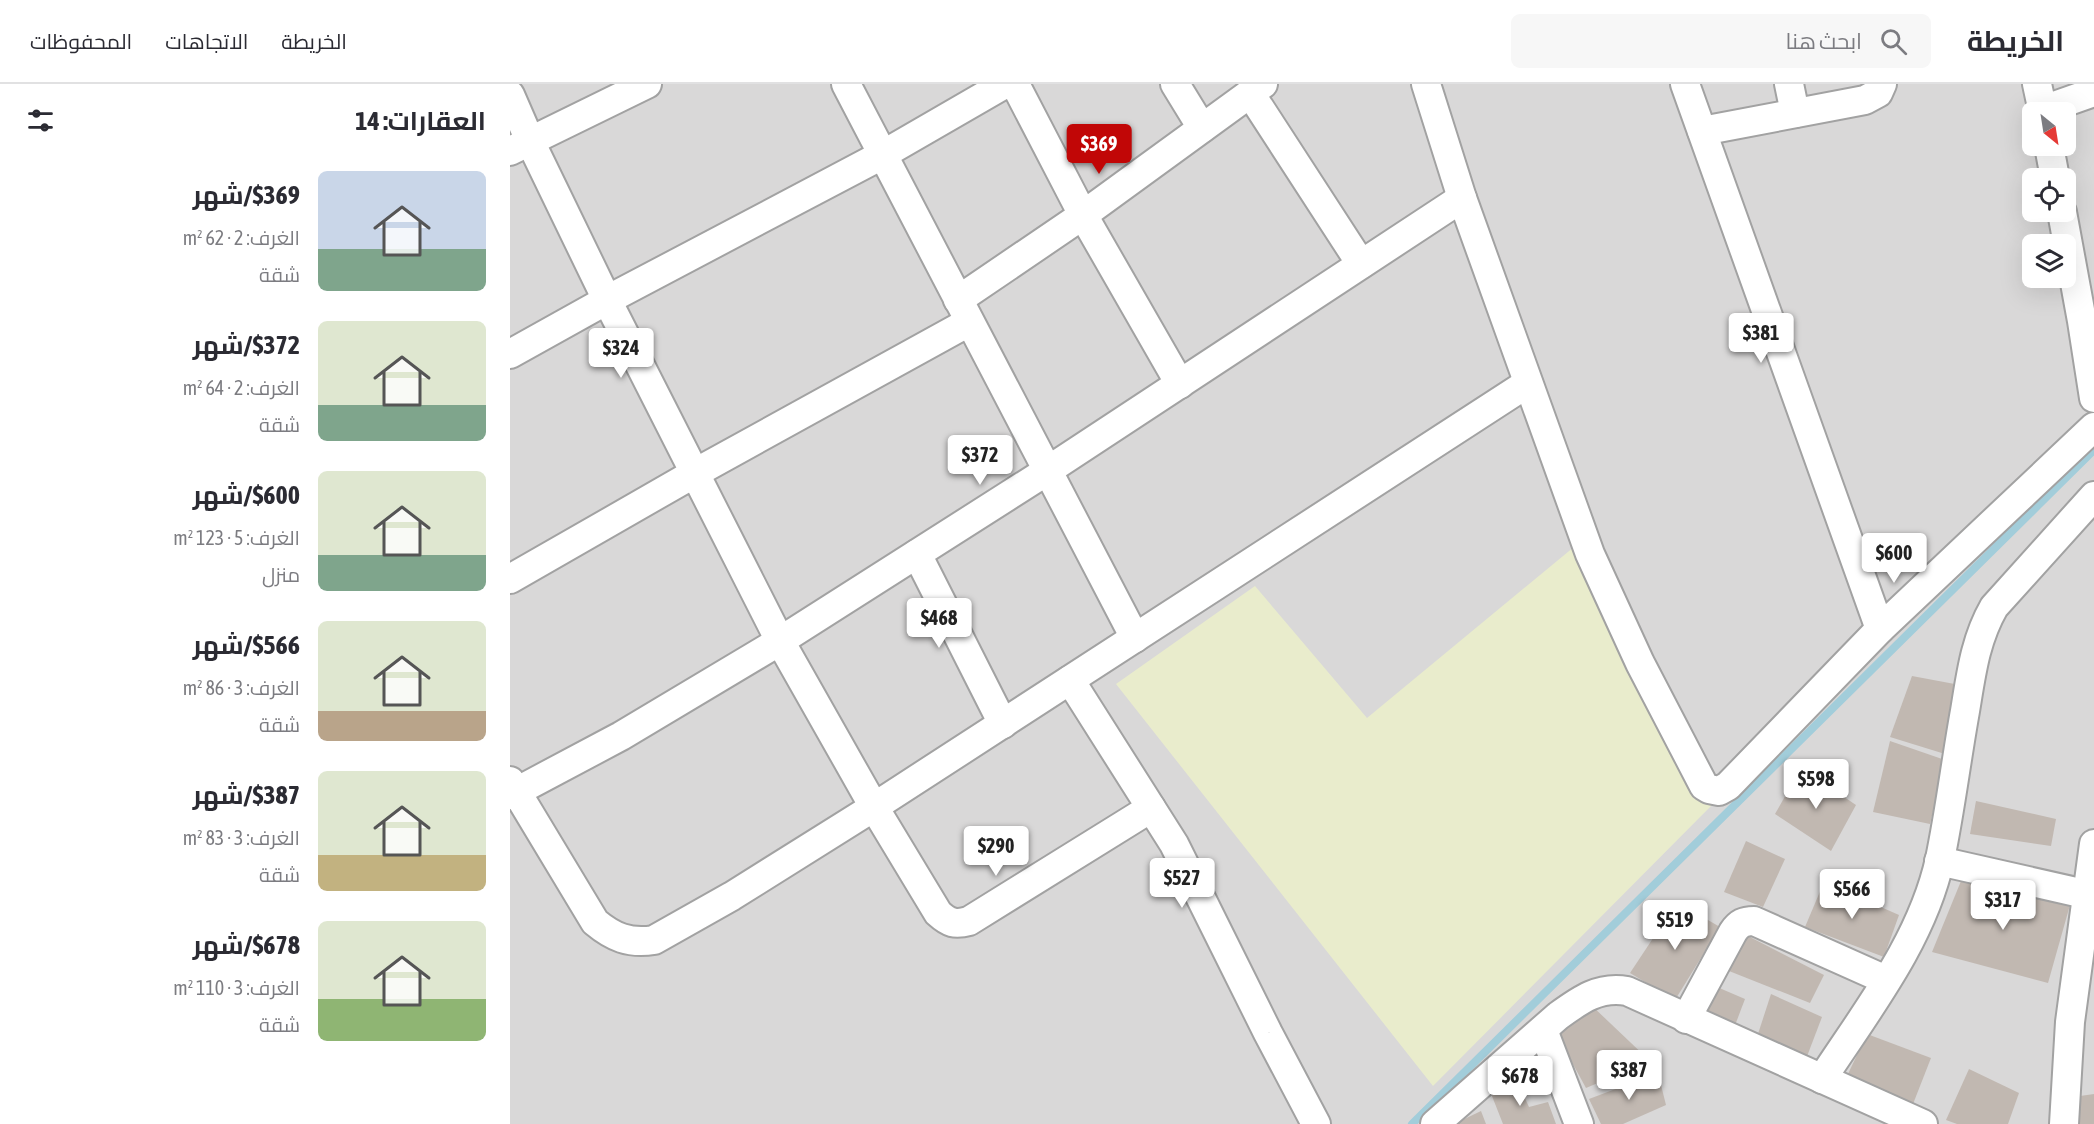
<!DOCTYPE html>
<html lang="ar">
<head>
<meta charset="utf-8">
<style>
  body { margin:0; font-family:"Asap Condensed",Cairo,sans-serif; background:#f7f7f7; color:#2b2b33; direction:rtl; height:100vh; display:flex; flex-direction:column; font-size:22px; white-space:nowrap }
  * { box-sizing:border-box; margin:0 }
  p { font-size:20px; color:#7c7c81 }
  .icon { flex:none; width:33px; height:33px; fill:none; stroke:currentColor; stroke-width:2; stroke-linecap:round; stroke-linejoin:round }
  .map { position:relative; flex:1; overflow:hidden; direction:ltr }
  .panel { display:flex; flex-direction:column; background:#fff; width:510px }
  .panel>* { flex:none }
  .needle { width:39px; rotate:150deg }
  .tools { position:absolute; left:1512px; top:18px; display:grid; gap:12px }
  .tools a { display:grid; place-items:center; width:54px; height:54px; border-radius:9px; background:#fff; box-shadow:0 6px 24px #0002; font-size:30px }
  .price { position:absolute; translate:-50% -51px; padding:0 14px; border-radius:6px; background:#fff; color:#222; font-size:20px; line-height:39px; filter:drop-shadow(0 2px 3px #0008) }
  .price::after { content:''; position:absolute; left:50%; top:36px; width:18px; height:14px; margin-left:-9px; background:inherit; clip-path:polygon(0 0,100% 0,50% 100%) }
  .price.selected { background:#c10606; color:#fff }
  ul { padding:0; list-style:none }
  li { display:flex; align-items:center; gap:18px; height:150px; padding:0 24px }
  li span { display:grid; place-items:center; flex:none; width:168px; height:120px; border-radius:9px; color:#555 }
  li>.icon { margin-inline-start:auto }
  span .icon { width:72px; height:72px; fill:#fffc; stroke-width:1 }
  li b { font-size:26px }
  h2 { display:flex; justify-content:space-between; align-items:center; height:72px; padding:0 24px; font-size:26px }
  header { display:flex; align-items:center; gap:36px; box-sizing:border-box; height:84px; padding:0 30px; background:#fff; border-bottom:2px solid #e1e1e2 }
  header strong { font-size:28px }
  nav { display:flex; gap:33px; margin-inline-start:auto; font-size:21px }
  .search { width:420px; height:54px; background:#f7f7f7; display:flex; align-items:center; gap:15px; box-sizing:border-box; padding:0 21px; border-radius:9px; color:#7c7c81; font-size:22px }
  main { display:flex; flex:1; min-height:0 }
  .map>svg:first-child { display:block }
  .residential { fill:#d9d8d8; fill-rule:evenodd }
  .farmland { fill:#e9eccc }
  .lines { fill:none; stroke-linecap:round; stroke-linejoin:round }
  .stream { stroke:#a2cdda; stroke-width:8 }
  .building { fill:#c1b8b1 }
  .minor-casing { stroke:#a2a2a2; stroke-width:32 }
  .minor { stroke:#fff; stroke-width:28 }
</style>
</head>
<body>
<header>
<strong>الخريطة</strong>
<div class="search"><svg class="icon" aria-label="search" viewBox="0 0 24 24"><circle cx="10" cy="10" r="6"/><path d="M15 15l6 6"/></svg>ابحث هنا</div>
<nav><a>الخريطة</a><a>الاتجاهات</a><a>المحفوظات</a></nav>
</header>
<main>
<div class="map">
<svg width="1584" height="1040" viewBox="0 0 1584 1040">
  <rect width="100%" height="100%" fill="#ede9e1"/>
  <path class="residential" d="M0 0H1584V1040H0ZM1522 28H1556V62H1522ZM1522 94H1556V128H1522ZM1522 160H1556V194H1522Z"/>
  <polygon class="farmland" points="1070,458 1205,718 923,1002 606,600 745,502 857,634"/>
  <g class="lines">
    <polyline class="stream" points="902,1040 1584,366"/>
  </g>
  <g class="building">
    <polygon points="1402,592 1450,601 1435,670 1380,653"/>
    <polygon points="1380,657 1435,676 1420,740 1363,728"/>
    <polygon points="1291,684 1346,721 1321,767 1265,730"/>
    <polygon points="1466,717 1546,735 1541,762 1460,750"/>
    <polygon points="1236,757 1275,775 1253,823 1214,808"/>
    <polygon points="1451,797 1560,821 1538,899 1422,868"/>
    <polygon points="1314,798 1389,831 1374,873 1295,843"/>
    <polygon points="1167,818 1210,843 1165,916 1120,889"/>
    <polygon points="1236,851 1314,891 1300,919 1219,887"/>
    <polygon points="1207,903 1235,915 1224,944 1194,931"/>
    <polygon points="1261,910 1312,933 1296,975 1247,953"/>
    <polygon points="1080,920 1140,977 1076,1004 1047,951"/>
    <polygon points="1357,950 1421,974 1403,1020 1337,992"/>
    <polygon points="1459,985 1509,1009 1498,1040 1447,1040 1436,1036"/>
    <polygon points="1148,989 1156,1021 1113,1040 1091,1040 1079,1015"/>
    <polygon points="1007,997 1019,1023 1038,1018 1046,1040 993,1040 980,1007"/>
    <polygon points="1584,1010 1584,1040 1566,1040 1563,1013"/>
    <polygon points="971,1027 976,1040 944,1040"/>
  </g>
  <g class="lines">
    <defs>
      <g id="minor">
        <polyline points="336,0 625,554"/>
        <polyline points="505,0 573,131 670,300"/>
        <polyline points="665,0 692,44"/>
        <polyline points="916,0 952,114 1080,470 1130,579 1194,702 1199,705 1209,707 1218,702 1370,545 1584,343"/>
        <polyline points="1175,0 1370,545"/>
        <polyline points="1279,0 1285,29"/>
        <polyline points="1527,0 1533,28"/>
        <polyline points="740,9 851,180"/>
        <path d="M0 11 20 57 97 216 270 557 364 723 428 829C439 839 445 841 459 837L641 724"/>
        <polyline points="1533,26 1584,8"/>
        <polyline points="1192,47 1355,16 1368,9 1372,0"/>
        <polyline points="1539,62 1545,94"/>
        <polyline points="0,67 137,0"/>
        <polyline points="1552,128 1572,237 1584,314"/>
        <polyline points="448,216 573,131 753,0"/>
        <polyline points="0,270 97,216 372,71 495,0"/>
        <polyline points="407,470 493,640"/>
        <polyline points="0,495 185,389 459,238"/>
        <polyline points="560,596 664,760 758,949 806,1040"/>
        <path d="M0 697 85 838C103 853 119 860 144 856L222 812 364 723 1018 299"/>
        <polyline points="0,711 111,652 270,557 537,387 952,114"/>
        <polyline points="1429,777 1584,812"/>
        <path d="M1176 935 1223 848C1229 839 1234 837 1244 837L1376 896"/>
        <polyline points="1033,946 1069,1040"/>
        <path d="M1312 995C1357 926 1412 857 1430 775 1440 727 1446 677 1455 627 1461 591 1465 556 1484 523L1584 412"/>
        <path d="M925 1040 1048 932C1070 916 1089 902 1117 907L1413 1040"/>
        <polyline points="1554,1040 1560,938 1584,760"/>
      </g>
    </defs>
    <use href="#minor" class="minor-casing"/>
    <use href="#minor" class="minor"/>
  </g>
</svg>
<div class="tools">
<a><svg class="needle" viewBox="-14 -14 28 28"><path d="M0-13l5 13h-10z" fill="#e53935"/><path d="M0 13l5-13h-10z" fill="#7c7c81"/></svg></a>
<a><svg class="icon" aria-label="locate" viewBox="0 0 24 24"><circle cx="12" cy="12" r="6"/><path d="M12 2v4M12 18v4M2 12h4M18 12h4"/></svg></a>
<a><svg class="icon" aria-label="layers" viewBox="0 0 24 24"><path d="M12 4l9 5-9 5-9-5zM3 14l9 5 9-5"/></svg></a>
</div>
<b class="price selected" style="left:589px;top:91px">$369</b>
<b class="price" style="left:1251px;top:280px">$381</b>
<b class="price" style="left:111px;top:295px">$324</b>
<b class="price" style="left:470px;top:402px">$372</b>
<b class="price" style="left:1384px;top:500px">$600</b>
<b class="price" style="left:429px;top:565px">$468</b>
<b class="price" style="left:1306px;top:726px">$598</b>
<b class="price" style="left:486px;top:793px">$290</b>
<b class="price" style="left:672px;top:825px">$527</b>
<b class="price" style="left:1342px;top:836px">$566</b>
<b class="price" style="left:1493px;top:847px">$317</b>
<b class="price" style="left:1165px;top:867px">$519</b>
<b class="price" style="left:1119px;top:1017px">$387</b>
<b class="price" style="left:1010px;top:1023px">$678</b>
</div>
<section class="panel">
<h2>العقارات: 14<svg class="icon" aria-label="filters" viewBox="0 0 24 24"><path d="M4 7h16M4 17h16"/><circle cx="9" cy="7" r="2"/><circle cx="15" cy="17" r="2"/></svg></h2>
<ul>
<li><span style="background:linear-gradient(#c9d6e8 65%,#7fa58c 0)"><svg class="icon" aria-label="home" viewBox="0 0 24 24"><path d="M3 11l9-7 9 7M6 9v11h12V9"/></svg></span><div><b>$369/شهر</b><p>الغرف: 2 · 62 m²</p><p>شقة</p></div></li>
<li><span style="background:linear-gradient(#dfe7d0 70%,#7fa58c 0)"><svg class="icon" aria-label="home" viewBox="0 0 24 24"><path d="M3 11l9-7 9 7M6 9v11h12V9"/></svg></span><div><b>$372/شهر</b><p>الغرف: 2 · 64 m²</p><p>شقة</p></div></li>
<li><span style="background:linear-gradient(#dfe7d0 70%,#7fa58c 0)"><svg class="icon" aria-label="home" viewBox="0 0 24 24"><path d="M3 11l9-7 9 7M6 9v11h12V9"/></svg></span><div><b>$600/شهر</b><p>الغرف: 5 · 123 m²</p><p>منزل</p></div></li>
<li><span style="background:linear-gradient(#dfe7d0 75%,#b9a48a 0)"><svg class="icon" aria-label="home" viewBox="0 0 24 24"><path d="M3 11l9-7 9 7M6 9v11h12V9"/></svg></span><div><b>$566/شهر</b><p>الغرف: 3 · 86 m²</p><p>شقة</p></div></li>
<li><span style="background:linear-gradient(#dfe7d0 70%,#c2b280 0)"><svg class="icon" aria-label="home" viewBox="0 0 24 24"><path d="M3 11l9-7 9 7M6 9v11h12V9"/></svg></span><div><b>$387/شهر</b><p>الغرف: 3 · 83 m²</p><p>شقة</p></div></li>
<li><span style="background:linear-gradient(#dfe7d0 65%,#8fb573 0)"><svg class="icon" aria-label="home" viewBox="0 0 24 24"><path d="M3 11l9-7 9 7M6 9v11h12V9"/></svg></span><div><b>$678/شهر</b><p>الغرف: 3 · 110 m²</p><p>شقة</p></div></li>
</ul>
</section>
</main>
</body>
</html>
